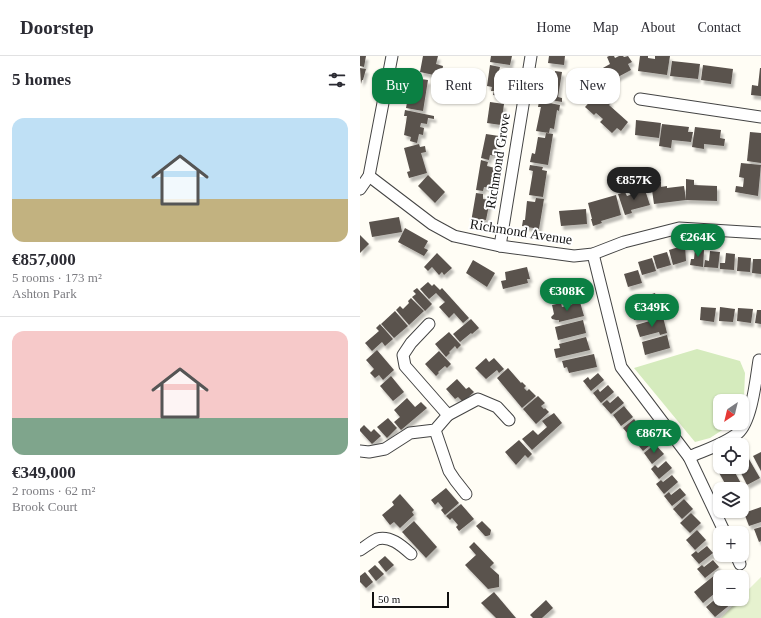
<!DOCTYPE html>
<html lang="en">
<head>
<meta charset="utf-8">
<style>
  body { margin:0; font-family:"Times New Roman",serif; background:#f2f2f3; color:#2b2b33; height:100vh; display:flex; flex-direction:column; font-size:15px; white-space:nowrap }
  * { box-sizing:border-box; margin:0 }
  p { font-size:13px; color:#7c7c81 }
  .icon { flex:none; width:22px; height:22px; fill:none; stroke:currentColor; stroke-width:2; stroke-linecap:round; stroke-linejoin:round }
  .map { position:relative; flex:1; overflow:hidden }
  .drawer { display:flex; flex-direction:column; background:#fff; width:360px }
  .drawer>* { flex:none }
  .guide { position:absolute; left:12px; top:12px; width:329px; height:36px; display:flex; gap:8px }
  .needle { width:26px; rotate:215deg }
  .controls { position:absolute; left:353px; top:338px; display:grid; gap:8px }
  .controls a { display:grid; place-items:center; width:36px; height:36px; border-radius:8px; background:#fff; box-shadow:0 1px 3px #0004; font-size:20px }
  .scale { position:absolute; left:12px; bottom:10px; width:77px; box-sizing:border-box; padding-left:4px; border:2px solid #111; border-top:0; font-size:11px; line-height:14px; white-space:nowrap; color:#111; -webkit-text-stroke:3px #fff; paint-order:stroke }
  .price { position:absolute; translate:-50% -34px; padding:0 9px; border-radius:14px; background:#0b8043; color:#fff; font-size:13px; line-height:26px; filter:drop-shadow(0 1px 2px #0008) }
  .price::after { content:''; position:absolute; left:50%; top:24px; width:12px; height:9px; margin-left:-6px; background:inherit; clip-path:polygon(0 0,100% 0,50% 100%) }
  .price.selected { background:#222; color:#fff }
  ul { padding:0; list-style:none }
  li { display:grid; align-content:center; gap:8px; height:212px; padding:0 12px }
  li+li { border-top:1px solid #e1e1e2 }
  li span { display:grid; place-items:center; height:124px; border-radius:12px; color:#555 }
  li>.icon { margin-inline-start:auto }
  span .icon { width:72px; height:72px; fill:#fffc; stroke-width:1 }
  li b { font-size:17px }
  h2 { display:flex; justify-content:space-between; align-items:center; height:48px; padding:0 12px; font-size:17px }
  .tag { padding:0 14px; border-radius:12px; background:#fff; box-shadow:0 1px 3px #0004; font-size:14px; line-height:36px }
  .tag.selected { background:#0b8043; color:#fff }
  header { display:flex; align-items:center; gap:24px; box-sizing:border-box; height:56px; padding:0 20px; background:#fff; border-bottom:1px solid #e1e1e2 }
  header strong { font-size:19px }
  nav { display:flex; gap:22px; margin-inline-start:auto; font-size:14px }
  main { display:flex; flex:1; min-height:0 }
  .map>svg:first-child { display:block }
  .green { fill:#d5ebbd }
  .pitch { fill:#e6f2cf }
  .building { fill:#5a524d; filter:url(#shadow) }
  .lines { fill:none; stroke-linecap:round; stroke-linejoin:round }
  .minor-casing { stroke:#444; stroke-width:13 }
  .minor { stroke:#fff; stroke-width:11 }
  .labels { text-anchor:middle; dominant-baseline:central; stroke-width:4; stroke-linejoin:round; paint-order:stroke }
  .street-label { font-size:14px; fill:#111; stroke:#fff }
</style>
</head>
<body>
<header>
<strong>Doorstep</strong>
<nav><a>Home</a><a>Map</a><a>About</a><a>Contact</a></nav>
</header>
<main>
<section class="drawer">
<h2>5 homes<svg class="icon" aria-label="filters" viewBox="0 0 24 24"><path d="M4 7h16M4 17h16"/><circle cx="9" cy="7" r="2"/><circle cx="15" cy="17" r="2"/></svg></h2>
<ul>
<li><span style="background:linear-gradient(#bfe0f5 65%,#c2b280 0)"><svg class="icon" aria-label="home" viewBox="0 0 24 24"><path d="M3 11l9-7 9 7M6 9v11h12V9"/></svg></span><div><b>€857,000</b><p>5 rooms · 173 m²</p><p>Ashton Park</p></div></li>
<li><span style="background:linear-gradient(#f6c9c9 70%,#7fa58c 0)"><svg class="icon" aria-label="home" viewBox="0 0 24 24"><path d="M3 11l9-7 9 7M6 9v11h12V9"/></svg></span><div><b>€349,000</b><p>2 rooms · 62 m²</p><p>Brook Court</p></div></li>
</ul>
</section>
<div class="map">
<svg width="401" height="562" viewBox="0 0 401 562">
  <defs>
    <filter id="shadow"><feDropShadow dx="2.5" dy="4" stdDeviation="1" flood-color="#0004"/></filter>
  </defs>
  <rect width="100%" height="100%" fill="#fffdf5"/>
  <polygon class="green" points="337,293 380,305 385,317 384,341 382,350 382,345 360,345 360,367 373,367 350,382 335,386 274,312"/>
  <polygon class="pitch" points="401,521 401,562 361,562 379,543 382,543 382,540"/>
  <g class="building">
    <polygon points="0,0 6,0 4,11 0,10"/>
    <polygon points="63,0 78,0 76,8 83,10 82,16 75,14 74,19 60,16"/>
    <polygon points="131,0 152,0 150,9 130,6"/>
    <polygon points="189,0 205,0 204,9 188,7"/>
    <polygon points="249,0 254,0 255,2 259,0 263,0 264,1 268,0 272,6 268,8 271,14 241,30 234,17 250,8 247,1"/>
    <polygon points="280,0 288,0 288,2 295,3 295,0 310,0 307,19 278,15"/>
    <polygon points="312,5 340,8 338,23 310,20"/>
    <polygon points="130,9 140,11 139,15 149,16 146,41 133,39 134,35 131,35 132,31 127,30"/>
    <polygon points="343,9 373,13 371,28 341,24"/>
    <polygon points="0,12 6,13 3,24 2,24 1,28"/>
    <polygon points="400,12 401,12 401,40 391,39 392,29 398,30"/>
    <polygon points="195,15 202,16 198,41 202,42 202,46 191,44 192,40 183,39 186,18 195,20"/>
    <polygon points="54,22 68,24 63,55 46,52 48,41 50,42"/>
    <polygon points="242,38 251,47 249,49 268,66 261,75 257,72 252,77 240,66 243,63 236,57 234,59 225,51 235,40 238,43"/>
    <polygon points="179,45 200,49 199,55 197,54 194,73 190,72 189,77 176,75 181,51 178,51"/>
    <polygon points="130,46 144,48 141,69 127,67"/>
    <polygon points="45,54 74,60 74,63 68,62 67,68 61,67 60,71 64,72 63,79 59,78 57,87 50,85 51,81 44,79 47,60 44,60"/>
    <polygon points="276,64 301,67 299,82 275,79"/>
    <polygon points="302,68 329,71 328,76 333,76 331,86 312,84 311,92 299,90"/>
    <polygon points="335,71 361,74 360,82 365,83 364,90 344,88 344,93 332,91"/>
    <polygon points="390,76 401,77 401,107 387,105"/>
    <polygon points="186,77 193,78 188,109 170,106 172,97 175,98 178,81 185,82"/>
    <polygon points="126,78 139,80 135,100 130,99 129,104 121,102"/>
    <polygon points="59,88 60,91 65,90 66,96 61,97 67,117 49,122 47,116 50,115 44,92"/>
    <polygon points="121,104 128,106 127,110 135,112 131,132 124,131 123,135 116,134"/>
    <polygon points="381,107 401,109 398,140 375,136 376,130 383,131 384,122 379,121"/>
    <polygon points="170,109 183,111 182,114 187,115 183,141 169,139 173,115 169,114"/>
    <polygon points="68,119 85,136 75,147 58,130"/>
    <polygon points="326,123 334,124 334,129 357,130 357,145 326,144"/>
    <polygon points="301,126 301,131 307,130 307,132 324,130 326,144 294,148 291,127"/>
    <polygon points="285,134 290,149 271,154 272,157 265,159 258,138 265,136 267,140"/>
    <polygon points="116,137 123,138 123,143 130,144 126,164 119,163 118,168 111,166"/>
    <polygon points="256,139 261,159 241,165 242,167 233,170 231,163 232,163 228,147"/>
    <polygon points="176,142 184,143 179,173 162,170 163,164 165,164 167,145 175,146"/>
    <polygon points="226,153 227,168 201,170 199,155"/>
    <polygon points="39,161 42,176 12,181 9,166"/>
    <polygon points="45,172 68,185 64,192 68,194 64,200 38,186"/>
    <polygon points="0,179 9,188 0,197"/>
    <polygon points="325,189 326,205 313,209 309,194"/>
    <polygon points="335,193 344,194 343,211 330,209 331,203 334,203"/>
    <polygon points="350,195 360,196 358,212 344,211 345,204 349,205"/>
    <polygon points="307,196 311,209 297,213 293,200"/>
    <polygon points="77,197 92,212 84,219 82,216 79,219 72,211 68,215 64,211"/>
    <polygon points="366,197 375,198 374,214 360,213 360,207 365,207"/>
    <polygon points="378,201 391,202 390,216 377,215"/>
    <polygon points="292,202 296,215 282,219 278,206"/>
    <polygon points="393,203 401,203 401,218 392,217"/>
    <polygon points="113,204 135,217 127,231 106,217"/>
    <polygon points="167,211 170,223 167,223 168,227 143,233 141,225 146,224 145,216"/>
    <polygon points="278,214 282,227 268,231 264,218"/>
    <polygon points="68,226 72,230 74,228 80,234 82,232 109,262 103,267 94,257 89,262 79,251 85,246 76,237 69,243 60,233"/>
    <polygon points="218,229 221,241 194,247 191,236"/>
    <polygon points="57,232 72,248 65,255 52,241 56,238 53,235"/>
    <polygon points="295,237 302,259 296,261 295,258 274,264 271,251 290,245 289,239"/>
    <polygon points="51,242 64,255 49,269 36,254 40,250 43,253 49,247 48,245"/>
    <polygon points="220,246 224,260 199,266 199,264 196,264 192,263 191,261 194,258 192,249 201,247 202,251"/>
    <polygon points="341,251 356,252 354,266 340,264"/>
    <polygon points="360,251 375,253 373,266 359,265"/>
    <polygon points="378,252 393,253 391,267 377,265"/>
    <polygon points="397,254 401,254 401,268 395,267"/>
    <polygon points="35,255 48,270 34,282 21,268"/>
    <polygon points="303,261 307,277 300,279 299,276 280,281 276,269"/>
    <polygon points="111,263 119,272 112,278 111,277 100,286 93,278"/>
    <polygon points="223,264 226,277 198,284 195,271"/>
    <polygon points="20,268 33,283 25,290 22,286 12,295 5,287 19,275 16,272"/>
    <polygon points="89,276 101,289 97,293 95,290 89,296 90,297 86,301 75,288"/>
    <polygon points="307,279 310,292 285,299 282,286"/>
    <polygon points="226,281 230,294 196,302 194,293 200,292 199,288"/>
    <polygon points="17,294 34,314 23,324 19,319 15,322 10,317 14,313 6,304"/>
    <polygon points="79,295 91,308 87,312 85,310 78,316 79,317 76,320 65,308"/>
    <polygon points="234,298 237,311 209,317 207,311 204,312 202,305"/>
    <polygon points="126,302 129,306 134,302 144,313 139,317 137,314 126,323 115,312"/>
    <polygon points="148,312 161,327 162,326 166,330 164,332 167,335 169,333 176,340 162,352 137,322"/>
    <polygon points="238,317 244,324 231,335 223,325 228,321 230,324"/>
    <polygon points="31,320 44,336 33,345 20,330"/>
    <polygon points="97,323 106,333 109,331 114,336 103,346 98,341 95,343 86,333"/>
    <polygon points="248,329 254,336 241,347 233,337 238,333 240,336"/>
    <polygon points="178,340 185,347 181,350 184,353 185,352 189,356 176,368 163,353"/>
    <polygon points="258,340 264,347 251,358 242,348 247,344 250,347"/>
    <polygon points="47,342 55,351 61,346 67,352 41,374 34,366 40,361 34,354"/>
    <polygon points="264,350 273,361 261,370 253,359"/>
    <polygon points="194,357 202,367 172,394 162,383 173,374 178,379 187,371 182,365"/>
    <polygon points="28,362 37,372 27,382 17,371"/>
    <polygon points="274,363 283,374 272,383 263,372"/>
    <polygon points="4,369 11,376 14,373 21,380 12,388 0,375 0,373"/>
    <polygon points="285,375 294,386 283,395 274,384"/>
    <polygon points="159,384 172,398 168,402 165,399 156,409 145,396"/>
    <polygon points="295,388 304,398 292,408 284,397"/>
    <polygon points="401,396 401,415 393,400"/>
    <polygon points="386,398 400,422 387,429 378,411 382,411 382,400"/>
    <polygon points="306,405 312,412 299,423 291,413 295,409 298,412"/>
    <polygon points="365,411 372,411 384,433 382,434 363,433 367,431 358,415"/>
    <polygon points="312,419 318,426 304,438 296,428 301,424 303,426"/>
    <polygon points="86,432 99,447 85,459 81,454 83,452 78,446 75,449 71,444"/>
    <polygon points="320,432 326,439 312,450 304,440 309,436 311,439"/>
    <polygon points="40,438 54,454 52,456 54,459 40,472 34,466 30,469 22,459 34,449 32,446"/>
    <polygon points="324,443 333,453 322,463 313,453"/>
    <polygon points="101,448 114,463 99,475 96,471 98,469 92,462 90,464 86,460"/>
    <polygon points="401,451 401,466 389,470 384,457"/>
    <polygon points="331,457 341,467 330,477 320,467"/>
    <polygon points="54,465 77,491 66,502 42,476"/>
    <polygon points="122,465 131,474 130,479 127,480 125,480 116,470"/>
    <polygon points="401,471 401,485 399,486 394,473"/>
    <polygon points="337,474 346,484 335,494 326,484"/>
    <polygon points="114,486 134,507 130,511 139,519 139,531 128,533 105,509 116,499 109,491"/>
    <polygon points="347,490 353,497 339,508 331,499 336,495 338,497"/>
    <polygon points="25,500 34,509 26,516 18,506"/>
    <polygon points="353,504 359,511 345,522 337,513 342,509 344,511"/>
    <polygon points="15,509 24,518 16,525 8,515"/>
    <polygon points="5,516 13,526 6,532 0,526 0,520"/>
    <polygon points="356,518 360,523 360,533 343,547 334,536"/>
    <polygon points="134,536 156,562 136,562 121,547"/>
    <polygon points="360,539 360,543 377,543 355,561 346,551"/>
    <polygon points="186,544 193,552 182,562 173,562 170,559"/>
  </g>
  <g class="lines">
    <defs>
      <g id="minor">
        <polyline points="280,43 401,61"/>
        <polyline points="9,120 72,168 94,180 140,190 214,200 233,198 264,186 319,172 401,177"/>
        <polyline points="0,133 9,120 32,0"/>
        <polyline points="140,190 171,0"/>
        <path d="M233 198 261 311 329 401C345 394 365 388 378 377 392 365 396 322 399 304"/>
        <polyline points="88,359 118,343 137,351 149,364"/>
        <polyline points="75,374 89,415 95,424 106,438"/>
        <polyline points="0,395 9,396 25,393 50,377 75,374 88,359 45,310 43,299 51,287 69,268"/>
        <polyline points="329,401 365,477"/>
        <path d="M0 494C5 491 11 486 17 483 30 479 42 490 51 498"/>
        <polyline points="376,499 380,508"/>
      </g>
    </defs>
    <use href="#minor" class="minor-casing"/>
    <use href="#minor" class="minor"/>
  </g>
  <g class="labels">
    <g class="street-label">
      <text transform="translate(138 105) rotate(-81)">Richmond Grove</text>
      <text transform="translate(161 176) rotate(9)">Richmond Avenue</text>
    </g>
  </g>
</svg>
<div class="controls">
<a><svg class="needle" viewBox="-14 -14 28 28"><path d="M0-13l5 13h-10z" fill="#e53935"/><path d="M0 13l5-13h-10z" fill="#7c7c81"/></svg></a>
<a><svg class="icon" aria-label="locate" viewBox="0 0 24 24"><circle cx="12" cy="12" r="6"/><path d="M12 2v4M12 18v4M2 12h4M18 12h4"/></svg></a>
<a><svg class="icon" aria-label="layers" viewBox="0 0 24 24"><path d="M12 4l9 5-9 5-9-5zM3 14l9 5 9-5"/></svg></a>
<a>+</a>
<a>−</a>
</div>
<div class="scale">50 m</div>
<b class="price selected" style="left:274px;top:145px">€857K</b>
<b class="price" style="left:338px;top:202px">€264K</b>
<b class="price" style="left:207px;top:256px">€308K</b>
<b class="price" style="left:292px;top:272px">€349K</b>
<b class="price" style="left:294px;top:398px">€867K</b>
<div class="guide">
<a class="tag selected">Buy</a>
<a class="tag">Rent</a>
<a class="tag">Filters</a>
<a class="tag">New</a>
</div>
</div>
</main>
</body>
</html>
